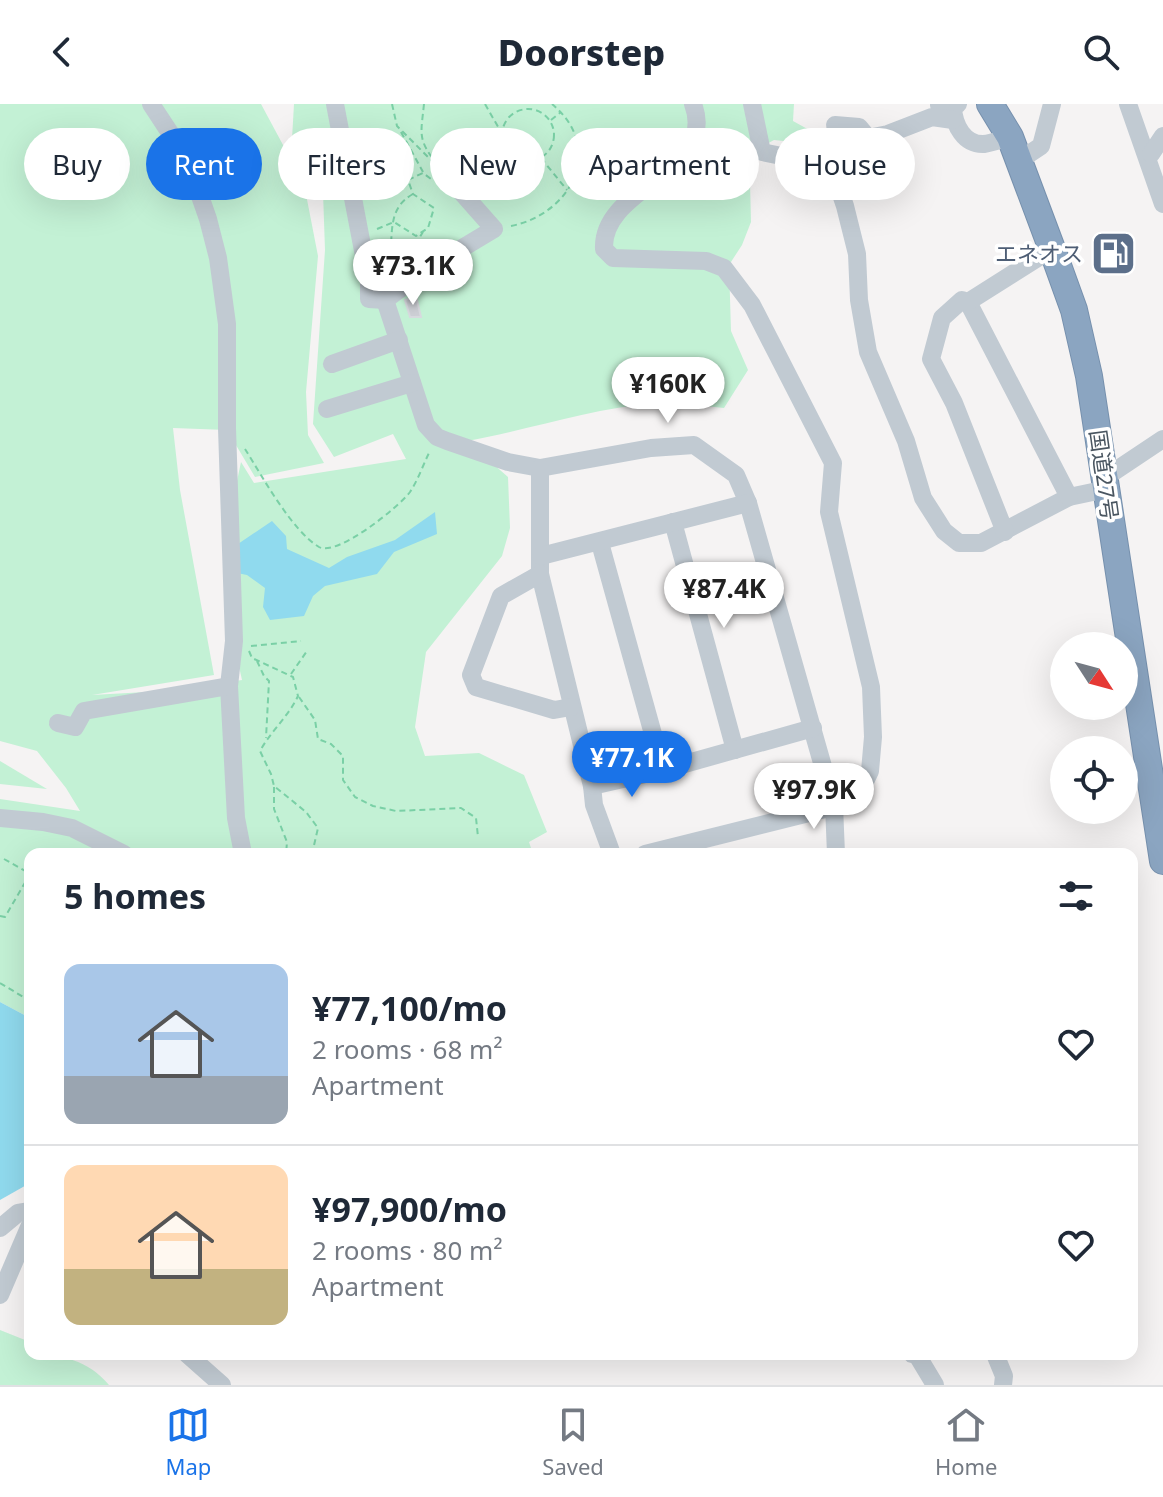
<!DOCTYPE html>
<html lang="en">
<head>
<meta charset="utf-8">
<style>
  body { margin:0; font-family:"Noto Sans","Noto Sans JP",sans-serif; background:#f6f6f7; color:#1f2937; height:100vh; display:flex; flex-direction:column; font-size:30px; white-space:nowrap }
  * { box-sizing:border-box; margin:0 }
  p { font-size:26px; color:#747a83 }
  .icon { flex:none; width:44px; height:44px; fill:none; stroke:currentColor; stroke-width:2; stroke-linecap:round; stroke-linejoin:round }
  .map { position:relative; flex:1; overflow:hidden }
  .side { position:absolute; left:24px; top:744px; width:1114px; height:512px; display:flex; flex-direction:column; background:#fff; border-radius:16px; box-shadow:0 8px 32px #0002 }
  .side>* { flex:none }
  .guide { position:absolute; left:24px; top:24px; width:1116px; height:72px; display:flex; gap:16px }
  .needle { width:52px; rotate:126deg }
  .controls { position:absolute; left:1050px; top:528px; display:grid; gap:16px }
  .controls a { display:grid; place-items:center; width:88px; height:88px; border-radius:50%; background:#fff; box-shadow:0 8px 32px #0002; font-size:40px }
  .price { position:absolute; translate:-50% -68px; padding:0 18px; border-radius:28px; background:#fff; color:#222; font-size:26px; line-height:52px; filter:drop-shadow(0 2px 4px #0008) }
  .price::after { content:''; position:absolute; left:50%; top:48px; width:24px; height:18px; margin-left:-12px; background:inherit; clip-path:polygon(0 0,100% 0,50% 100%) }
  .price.current { background:#1a73e8; color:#fff }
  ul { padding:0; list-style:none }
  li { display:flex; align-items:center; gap:24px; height:200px; padding:0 40px }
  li+li { border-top:2px solid #e0e1e3 }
  li span { display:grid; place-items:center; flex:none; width:224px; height:160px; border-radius:16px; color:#555 }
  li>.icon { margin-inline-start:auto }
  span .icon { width:96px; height:96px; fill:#fffc; stroke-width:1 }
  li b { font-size:34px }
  h2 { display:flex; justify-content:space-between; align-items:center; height:96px; padding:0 40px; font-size:34px }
  .chip { padding:0 28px; border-radius:36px; background:#fff; box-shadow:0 8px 32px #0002; font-size:28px; line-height:72px }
  .chip.current { background:#1a73e8; color:#fff }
  header { display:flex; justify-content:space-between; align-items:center; height:104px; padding:0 40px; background:#fff; font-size:36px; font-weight:800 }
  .dock { display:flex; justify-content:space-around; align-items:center; height:112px; border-top:2px solid #e0e1e3; background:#fff; font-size:22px; color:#747a83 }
  .dock a { display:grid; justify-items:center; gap:4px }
  .dock .current { color:#1a73e8 }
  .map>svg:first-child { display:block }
  .green { fill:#c3f1d5 }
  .water { fill:#90daee }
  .building { fill:#cdcfd5; stroke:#d7d9de; stroke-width:2 }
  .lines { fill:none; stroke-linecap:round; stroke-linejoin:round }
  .highway-casing { stroke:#7690ad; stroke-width:28 }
  .path { stroke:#7ad0a6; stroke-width:2; stroke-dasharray:6 4; stroke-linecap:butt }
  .minor { stroke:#c1cad2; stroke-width:18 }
  .highway { stroke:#8ba5c1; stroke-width:26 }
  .labels { text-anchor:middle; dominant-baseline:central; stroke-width:7; stroke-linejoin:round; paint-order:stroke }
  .service-label { font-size:22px; fill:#4e5e75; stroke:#fff; text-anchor:end }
  .street-label { font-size:22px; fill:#4a5661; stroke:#fff }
</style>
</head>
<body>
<header><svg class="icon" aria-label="back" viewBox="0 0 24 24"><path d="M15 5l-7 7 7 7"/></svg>Doorstep<svg class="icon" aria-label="search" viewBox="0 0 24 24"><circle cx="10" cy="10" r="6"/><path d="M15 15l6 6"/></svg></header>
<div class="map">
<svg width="1163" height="1281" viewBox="0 0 1163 1281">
  <rect width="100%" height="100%" fill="#f5f3f3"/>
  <g class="green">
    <path d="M0 0H261L304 80 318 152 306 288 308 331 324 359 255 373 227 326 173 324 180 386 214 571 92 591 164 587 242 576 238 558 226 429 241 358 254 379 406 355 393 330 334 353 313 320 325 146 323 88 292 35 294 0H794L793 17 840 43 774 36 735 57 750 77 751 118 742 141 729 161 731 227 748 266 724 304C702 302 678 297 656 299 592 304 529 326 467 337L508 373 510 424 502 452 426 548 415 623 425 652 479 649 524 671 547 728 529 738 533 750H30V914L0 898V695L80 707 66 684 37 647 0 637Z"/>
    <polygon points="0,657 47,685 0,680"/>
    <path d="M0 1226 30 1238V1250C61 1250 88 1256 109 1281H0Z"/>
  </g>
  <g class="water">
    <polygon points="435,408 437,430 394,448 377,470 325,482 313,492 304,512 270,516 263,503 265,484 247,471 237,469 235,442 272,417 286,432 287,445 329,464 347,453 395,436"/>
    <polygon points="0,898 30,914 30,1079 0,1096"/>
  </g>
  <polygon class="building" points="416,192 421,213 410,213 405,196"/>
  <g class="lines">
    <defs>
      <polyline id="highway" points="990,0 1010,33 1052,145 1074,206 1089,272 1163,757"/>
    </defs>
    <use href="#highway" class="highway-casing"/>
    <g class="path">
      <polyline points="392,0 397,22 436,61"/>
      <path d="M424 0C421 30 417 35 437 60"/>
      <polyline points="485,0 501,28"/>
      <circle cx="528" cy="31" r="26"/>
      <polyline points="551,16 561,8"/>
      <polyline points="401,28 423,68"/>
      <polyline points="541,54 567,86"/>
      <path d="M413 90C388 104 393 127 390 153L411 147 423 128"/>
      <polyline points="489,92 486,74 515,54"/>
      <path d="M511 122C571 110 606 45 552 0"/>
      <polyline points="377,125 394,118 416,132 428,124 434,104 413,90 408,76 423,69 431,75"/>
      <path d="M245 345C262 372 292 427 319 443 337 453 399 403 410 388 418 376 423 361 429 349"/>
      <polyline points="251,542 301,537"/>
      <path d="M249 547 252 554 293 573 298 592C288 613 271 627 260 647L271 670 274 682 306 708 318 724 312 750"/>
      <polyline points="257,557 264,572 269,577 266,634"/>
      <polyline points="291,570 307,547"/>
      <polyline points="299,593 315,616 318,635 331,640 343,652 343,676 355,693 373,702 396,707 461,704 476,714 478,733"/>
      <polyline points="274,683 274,705 287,738 286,750"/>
      <polyline points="4,755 29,769"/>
      <polyline points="0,812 5,813 30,770"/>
      <polyline points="0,879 30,897"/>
    </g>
    <g class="minor">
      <polyline points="151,0 174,35 193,72 208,115 218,154 227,220 227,324 234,537 229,582 236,714 243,750"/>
      <polyline points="335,0 369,178 369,195 385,196 429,164 494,125 448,73"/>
      <polyline points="752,0 762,48 821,60 833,67 845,102 857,150 859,196 868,248 906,337 923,394 944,427 959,439 981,439 1069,393 1107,385"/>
      <path d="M958 0 953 4C954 21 964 41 984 40 992 39 1002 35 1010 33"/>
      <polyline points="1128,0 1163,100"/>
      <polyline points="939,1 941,0"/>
      <polyline points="835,21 859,23 868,34"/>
      <polyline points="1151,50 1163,32"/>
      <polyline points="1020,56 1041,42 1052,0"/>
      <polyline points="837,80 868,34 888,30 932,13 953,16"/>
      <polyline points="385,196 426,321 437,333 447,337 508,358 540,364 651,344 694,341 736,371 748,399 834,701 836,750"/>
      <polyline points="968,198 1069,393"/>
      <polyline points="332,260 399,236"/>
      <polyline points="327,305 412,279"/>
      <polyline points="540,364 540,470 592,682 594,701 612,750"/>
      <polyline points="1106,373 1163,335"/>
      <polyline points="673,418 735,646"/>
      <polyline points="1005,428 954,299 931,255 942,214 962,196 968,198 1052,145"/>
      <polyline points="600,439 663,666"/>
      <polyline points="541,452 748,399"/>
      <polyline points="540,470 501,492 471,571 476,583 554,606 571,603"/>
      <polyline points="58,619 75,623 84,607 229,582"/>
      <polyline points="592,682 663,666 813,624"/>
      <polyline points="0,714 43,718 72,724 124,750"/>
      <path d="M645 750 845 700 859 690 870 667 873 633 871 583 829 408 833 359 752 201 724 164 706 157 613 154 604 145C601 82 719 68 693 0"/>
      <polyline points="0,1124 18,1109 30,1107"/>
      <polyline points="0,1191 30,1121"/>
      <polyline points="187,1250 222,1281"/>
      <polyline points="912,1250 917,1251 935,1281"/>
      <polyline points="995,1250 1004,1272 1003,1281"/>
    </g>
    <use href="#highway" class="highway"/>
  </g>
  <defs>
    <symbol id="fuel-square" viewBox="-11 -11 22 22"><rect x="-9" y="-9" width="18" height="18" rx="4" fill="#5c6f8a" stroke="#fff"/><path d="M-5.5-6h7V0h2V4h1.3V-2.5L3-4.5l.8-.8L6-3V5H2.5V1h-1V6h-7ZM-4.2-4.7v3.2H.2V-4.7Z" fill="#fff"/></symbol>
  </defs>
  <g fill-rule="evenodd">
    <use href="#fuel-square" x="1088" y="124" width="51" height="51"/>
  </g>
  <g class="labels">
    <g class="service-label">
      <text x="1083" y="149">エネオス</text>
    </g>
    <g class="street-label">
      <text transform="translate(1105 371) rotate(82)">国道27号</text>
    </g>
  </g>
</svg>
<div class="controls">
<a><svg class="needle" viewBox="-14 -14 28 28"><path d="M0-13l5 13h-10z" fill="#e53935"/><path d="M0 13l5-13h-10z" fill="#747a83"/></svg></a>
<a><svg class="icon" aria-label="locate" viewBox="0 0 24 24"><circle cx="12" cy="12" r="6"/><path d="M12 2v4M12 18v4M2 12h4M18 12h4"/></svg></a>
</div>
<b class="price" style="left:413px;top:203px">¥73.1K</b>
<b class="price" style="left:668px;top:321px">¥160K</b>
<b class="price" style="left:724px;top:526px">¥87.4K</b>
<b class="price current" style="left:632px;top:695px">¥77.1K</b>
<b class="price" style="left:814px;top:727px">¥97.9K</b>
<div class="guide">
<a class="chip">Buy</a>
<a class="chip current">Rent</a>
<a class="chip">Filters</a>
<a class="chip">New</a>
<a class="chip">Apartment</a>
<a class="chip">House</a>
</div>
<section class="side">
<h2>5 homes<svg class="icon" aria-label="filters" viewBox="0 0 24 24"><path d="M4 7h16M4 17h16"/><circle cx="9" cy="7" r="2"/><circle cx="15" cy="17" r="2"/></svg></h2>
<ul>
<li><span style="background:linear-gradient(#a9c7e8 70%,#9aa5b1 0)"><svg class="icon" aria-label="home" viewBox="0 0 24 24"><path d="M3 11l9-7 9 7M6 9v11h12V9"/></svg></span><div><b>¥77,100/mo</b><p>2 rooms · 68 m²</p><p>Apartment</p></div><svg class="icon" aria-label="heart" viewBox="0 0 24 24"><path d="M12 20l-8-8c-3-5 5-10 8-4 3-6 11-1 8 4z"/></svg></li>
<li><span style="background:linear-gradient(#ffd9b3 65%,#c2b280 0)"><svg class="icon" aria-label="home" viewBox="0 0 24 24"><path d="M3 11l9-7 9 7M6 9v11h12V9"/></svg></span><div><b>¥97,900/mo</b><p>2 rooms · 80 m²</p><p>Apartment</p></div><svg class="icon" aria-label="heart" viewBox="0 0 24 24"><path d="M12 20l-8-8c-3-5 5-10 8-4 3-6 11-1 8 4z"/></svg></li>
</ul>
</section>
</div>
<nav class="dock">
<a class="current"><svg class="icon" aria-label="map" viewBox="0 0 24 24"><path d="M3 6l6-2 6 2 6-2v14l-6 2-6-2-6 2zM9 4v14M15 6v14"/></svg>Map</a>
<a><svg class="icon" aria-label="saved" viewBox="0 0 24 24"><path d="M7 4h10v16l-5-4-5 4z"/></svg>Saved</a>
<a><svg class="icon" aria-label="home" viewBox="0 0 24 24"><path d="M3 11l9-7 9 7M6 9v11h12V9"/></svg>Home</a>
</nav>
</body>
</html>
